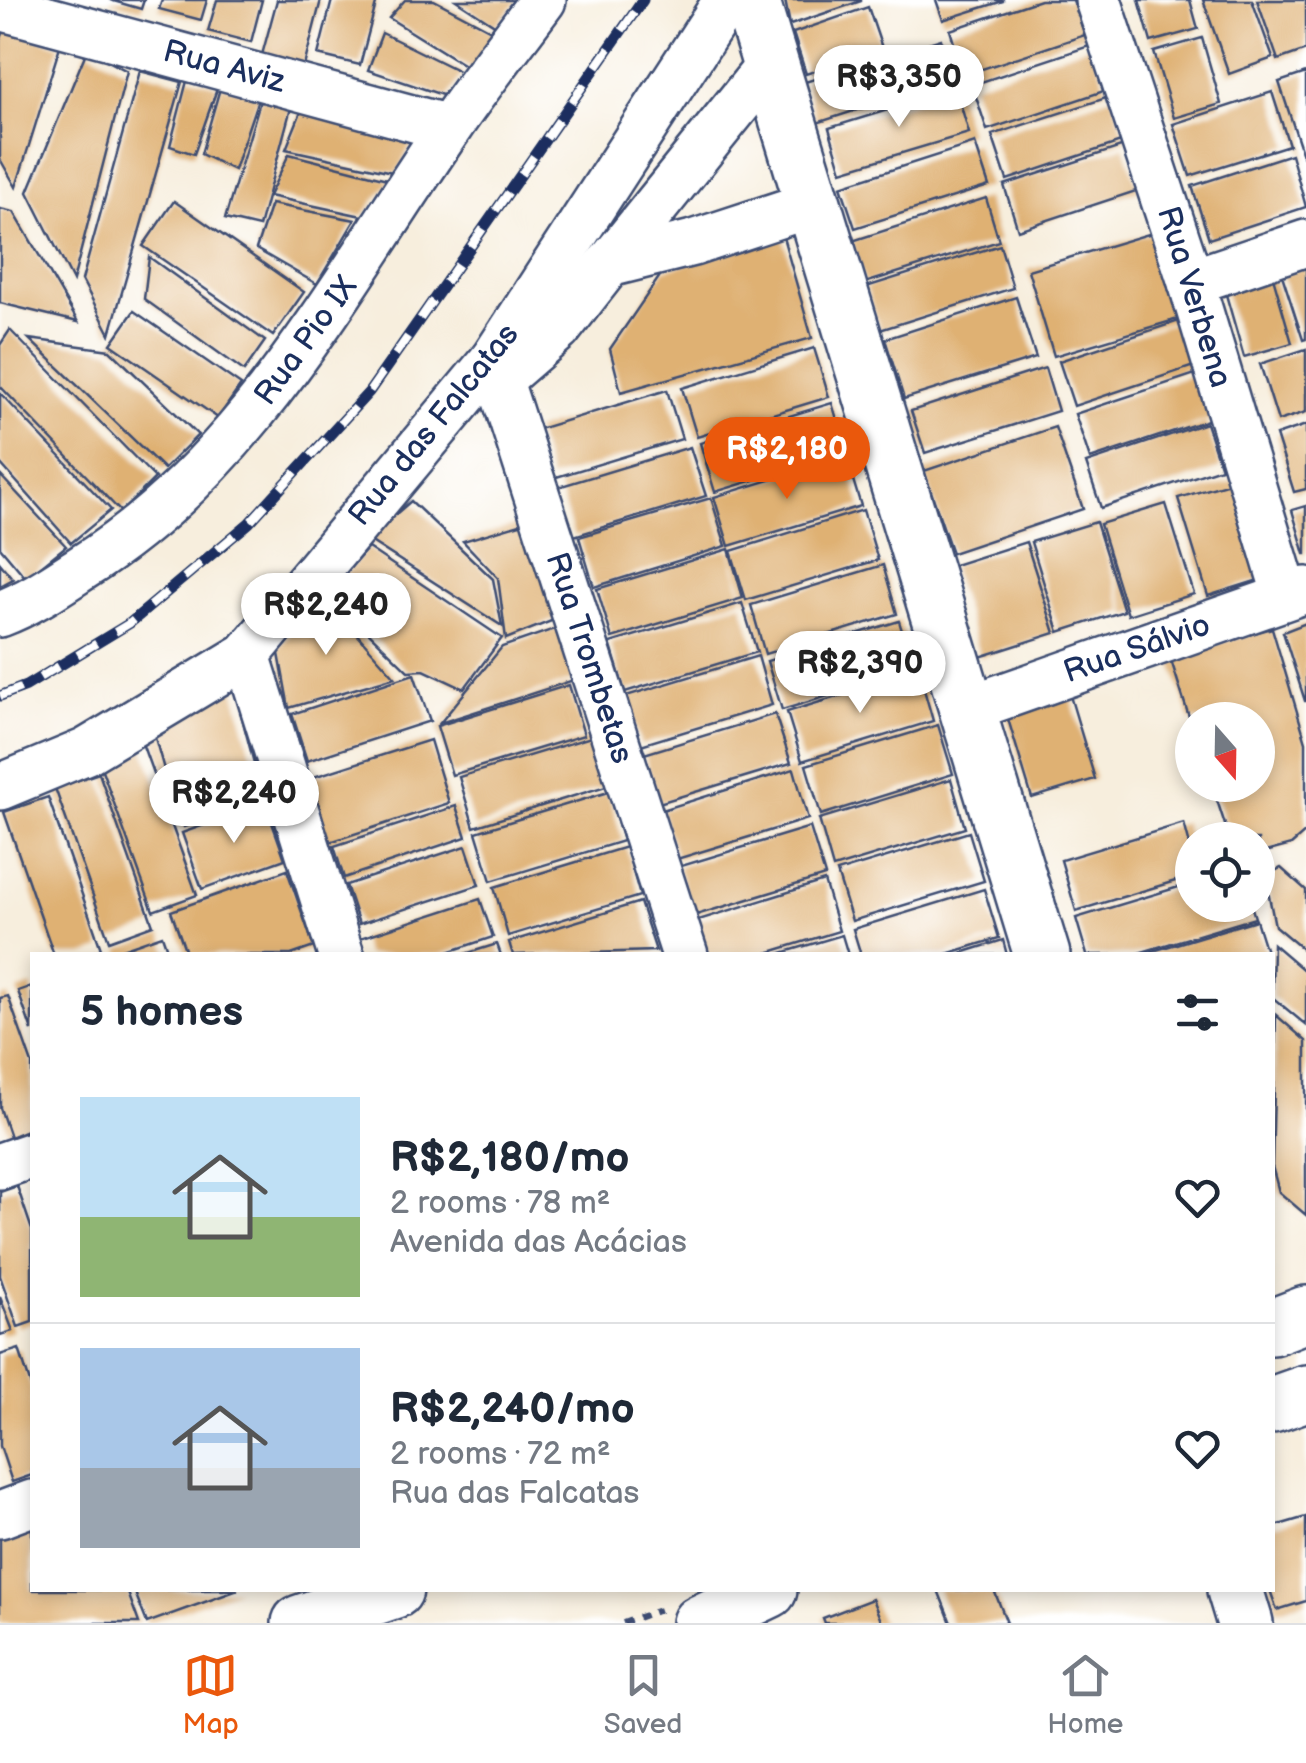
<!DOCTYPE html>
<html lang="en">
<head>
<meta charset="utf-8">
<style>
  body { margin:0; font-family:"Balsamiq Sans",sans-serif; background:#f2f2f3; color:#1f2937; height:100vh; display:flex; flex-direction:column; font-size:38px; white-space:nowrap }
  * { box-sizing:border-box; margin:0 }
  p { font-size:32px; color:#747a83 }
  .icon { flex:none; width:55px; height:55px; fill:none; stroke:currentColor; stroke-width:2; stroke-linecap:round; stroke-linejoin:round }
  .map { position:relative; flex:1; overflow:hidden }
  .side { position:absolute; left:30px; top:952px; width:1245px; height:640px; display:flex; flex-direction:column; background:#fff; border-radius:0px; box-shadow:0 5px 15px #0003 }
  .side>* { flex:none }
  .needle { width:65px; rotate:160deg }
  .controls { position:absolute; left:1175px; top:702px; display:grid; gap:20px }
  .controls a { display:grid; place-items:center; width:100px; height:100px; border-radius:50%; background:#fff; box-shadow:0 5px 15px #0003; font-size:50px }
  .price { position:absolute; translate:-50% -85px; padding:0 22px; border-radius:35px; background:#fff; color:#222; font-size:32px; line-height:65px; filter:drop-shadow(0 2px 5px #0008) }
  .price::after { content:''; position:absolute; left:50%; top:60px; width:30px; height:22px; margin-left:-15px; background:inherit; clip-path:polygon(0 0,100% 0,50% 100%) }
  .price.selected { background:#ea580c; color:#fff }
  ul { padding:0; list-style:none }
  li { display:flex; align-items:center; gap:30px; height:250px; padding:0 50px }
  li+li { border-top:2px solid #e0e1e3 }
  li span { display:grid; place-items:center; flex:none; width:280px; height:200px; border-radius:0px; color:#555 }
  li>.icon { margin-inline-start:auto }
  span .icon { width:120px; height:120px; fill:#fffc; stroke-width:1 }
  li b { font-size:42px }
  h2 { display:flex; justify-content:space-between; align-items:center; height:120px; padding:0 50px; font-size:42px }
  .dock { display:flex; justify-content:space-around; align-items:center; height:140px; border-top:2px solid #e0e1e3; background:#fff; font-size:28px; color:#747a83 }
  .dock a { display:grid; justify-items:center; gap:5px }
  .dock .selected { color:#ea580c }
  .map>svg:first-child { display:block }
  .building { fill:#dfb173 }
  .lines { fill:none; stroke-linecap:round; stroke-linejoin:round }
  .minor-casing { stroke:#3c4c71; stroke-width:50 }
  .major-casing { stroke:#3c4c71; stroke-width:60 }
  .path { stroke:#3c4c71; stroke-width:6; stroke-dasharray:8 8; stroke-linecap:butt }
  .minor { stroke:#fff; stroke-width:45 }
  .major { stroke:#fff; stroke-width:55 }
  .rail-casing { stroke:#1b2f5e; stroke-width:11 }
  .rail { stroke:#fff; stroke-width:8; stroke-dasharray:22; stroke-linecap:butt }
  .labels { text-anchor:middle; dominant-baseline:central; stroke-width:8; stroke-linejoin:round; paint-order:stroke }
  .street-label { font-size:32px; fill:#1b2f5e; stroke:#fff }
</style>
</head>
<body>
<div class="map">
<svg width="1306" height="1623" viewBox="0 0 1306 1623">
  <rect width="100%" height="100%" fill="#fff"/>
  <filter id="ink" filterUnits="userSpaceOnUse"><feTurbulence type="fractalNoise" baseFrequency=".01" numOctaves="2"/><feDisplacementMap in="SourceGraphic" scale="20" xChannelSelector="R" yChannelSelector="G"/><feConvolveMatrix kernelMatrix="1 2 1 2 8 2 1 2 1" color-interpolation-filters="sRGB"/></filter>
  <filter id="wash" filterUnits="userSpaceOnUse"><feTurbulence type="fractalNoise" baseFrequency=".0048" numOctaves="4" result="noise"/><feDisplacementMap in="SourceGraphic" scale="40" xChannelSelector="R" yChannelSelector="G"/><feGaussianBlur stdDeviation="2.25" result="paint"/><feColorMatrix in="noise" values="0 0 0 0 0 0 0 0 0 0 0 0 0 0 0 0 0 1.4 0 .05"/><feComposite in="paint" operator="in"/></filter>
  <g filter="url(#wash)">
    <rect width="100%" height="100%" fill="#f7eedd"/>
    <g id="blocks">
      <g class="building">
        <polygon points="110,0 144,0 141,9"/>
        <polygon points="162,0 207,0 201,20 159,9"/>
        <polygon points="217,0 262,0 251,42 208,31"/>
        <polygon points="277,0 321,0 304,66 262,55"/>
        <polygon points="332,0 377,0 360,65 318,55"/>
        <polygon points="405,0 434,0 502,36 476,72 389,18"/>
        <polygon points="456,0 518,0 496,26"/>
        <polygon points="785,0 861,0 861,1 790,25"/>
        <polygon points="936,0 1003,0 1003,1 943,20"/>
        <polygon points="1040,0 1073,0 1085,35 964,75 950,30"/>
        <polygon points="1139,0 1190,0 1198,29 1151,42"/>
        <polygon points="1203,0 1252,0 1273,58 1229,74"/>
        <polygon points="1257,0 1306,0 1306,50 1278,60"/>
        <polygon points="868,7 882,48 806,74 793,33"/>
        <polygon points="5,27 60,46 16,187 0,159 0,42"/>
        <polygon points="382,33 463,73 448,97 368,70"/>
        <polygon points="1202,38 1221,104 1174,118 1154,52"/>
        <polygon points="941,39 953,79 817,123 805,82"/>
        <polygon points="1092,45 1107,90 987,130 972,85"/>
        <polygon points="87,50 127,71 73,281 28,192"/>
        <polygon points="140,71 182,82 110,334 82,280"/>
        <polygon points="1306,73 1306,161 1305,161 1279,82"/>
        <polygon points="188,77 218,86 194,154 170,146"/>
        <polygon points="221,85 259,96 234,170 201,154"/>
        <polygon points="956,89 969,133 842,171 829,128"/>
        <polygon points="1272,92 1289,145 1190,176 1173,124"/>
        <polygon points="1112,96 1127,140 1007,180 992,135"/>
        <polygon points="261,98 292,104 259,227 225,219"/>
        <polygon points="305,102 416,135 397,173 286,149"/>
        <polygon points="975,143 989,186 855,228 841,186"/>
        <polygon points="1124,146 1139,190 1018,230 1004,185"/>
        <polygon points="289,154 391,180 362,216 269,196"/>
        <polygon points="1291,154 1306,207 1209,239 1192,186"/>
        <polygon points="986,198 999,241 865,283 852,241"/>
        <polygon points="174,201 304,292 273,336 143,246"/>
        <polygon points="271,204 355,220 317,284 256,249"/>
        <polygon points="0,209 14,212 78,322 0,303"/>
        <polygon points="1152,233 1178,319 1054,356 1028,270"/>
        <polygon points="783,237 812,338 621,392 610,349 664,270"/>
        <polygon points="1000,245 1013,288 880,330 866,287"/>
        <polygon points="149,257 265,341 244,371 144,299"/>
        <polygon points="1306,267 1306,339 1303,340 1282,275"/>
        <polygon points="1273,277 1292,343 1244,357 1225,291"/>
        <polygon points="1016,297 1036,358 904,399 885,339"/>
        <polygon points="134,311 241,385 218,418 111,344"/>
        <polygon points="1179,321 1194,366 1074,406 1059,361"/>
        <polygon points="10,330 155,478 121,512 0,386 0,345"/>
        <polygon points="29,339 110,350 198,435 164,469"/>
        <polygon points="814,348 829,397 697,437 682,388"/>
        <polygon points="1306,349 1306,412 1278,421 1260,364"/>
        <polygon points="1045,368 1058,411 925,453 911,411"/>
        <polygon points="1195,374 1211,419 1090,459 1075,414"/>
        <polygon points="667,390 682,439 550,479 535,430"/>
        <polygon points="0,393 111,510 71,543 0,463"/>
        <polygon points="832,403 847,452 715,492 700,443"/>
        <polygon points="1206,423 1221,468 1101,508 1086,463"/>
        <polygon points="1306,425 1306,489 1294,492 1276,435"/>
        <polygon points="1055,427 1083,509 952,553 924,471"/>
        <polygon points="690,447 706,496 574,536 558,487"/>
        <polygon points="846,457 861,506 729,546 714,497"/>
        <polygon points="0,475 66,546 26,578 0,547"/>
        <polygon points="1236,481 1265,578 1208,596 1178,498"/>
        <polygon points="711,498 726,546 594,587 579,537"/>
        <polygon points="411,501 493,579 502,626 367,539"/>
        <polygon points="1166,504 1194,594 1128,615 1100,524"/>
        <polygon points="1306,506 1306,554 1305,554 1292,510"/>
        <polygon points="863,510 878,560 746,600 731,551"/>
        <polygon points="530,521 559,618 506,639 498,578 463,541"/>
        <polygon points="1096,522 1124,611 1059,632 1031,542"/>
        <polygon points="1026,542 1055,633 980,657 951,566"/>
        <polygon points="368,548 502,638 464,689 424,670 408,671 328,593"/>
        <polygon points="729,549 743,598 612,638 597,589"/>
        <polygon points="0,563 13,579 0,586"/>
        <polygon points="883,565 897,614 765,654 751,605"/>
        <polygon points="322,595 395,677 289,708 278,648"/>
        <polygon points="742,603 757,652 625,692 610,643"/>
        <polygon points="899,621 914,670 782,710 767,661"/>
        <polygon points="1306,623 1306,701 1305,701 1283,632"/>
        <polygon points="560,627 574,680 440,723 502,647"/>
        <polygon points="1272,628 1306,742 1306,832 1291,845 1258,854 1258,840 1230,840 1212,785 1258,785 1258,720 1190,720 1170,657"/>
        <polygon points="758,656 772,705 641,745 626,696"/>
        <polygon points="919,672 933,721 802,761 787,712"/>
        <polygon points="230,673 255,767 172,798 152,727"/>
        <polygon points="414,674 430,721 307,761 292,714"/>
        <polygon points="569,685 584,735 452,775 437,726"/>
        <polygon points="1068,689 1095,779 1032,798 1005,709"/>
        <polygon points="775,714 791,763 659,803 644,754"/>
        <polygon points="938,725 953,774 821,815 806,765"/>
        <polygon points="591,737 606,786 474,827 459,777"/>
        <polygon points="430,740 449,803 327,843 307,779"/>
        <polygon points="142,743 197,895 153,911 98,759"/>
        <polygon points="794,769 808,819 677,859 662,810"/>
        <polygon points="255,772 264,798 184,827 174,802"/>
        <polygon points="99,773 153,925 109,941 55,788"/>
        <polygon points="951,779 965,828 833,868 819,819"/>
        <polygon points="608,792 623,841 491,881 476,832"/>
        <polygon points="48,797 101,949 84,955 54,955 4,812"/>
        <polygon points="265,803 285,859 202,889 182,833"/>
        <polygon points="456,806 466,837 344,878 334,846"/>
        <polygon points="1184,823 1192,853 1192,876 1076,911 1061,860"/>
        <polygon points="810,827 825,876 693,916 678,867"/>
        <polygon points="969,832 984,881 852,921 837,872"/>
        <polygon points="466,846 479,885 359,924 346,885"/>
        <polygon points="626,847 640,896 508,936 494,887"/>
        <polygon points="1281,868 1306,890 1306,952 1275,926 1265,876"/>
        <polygon points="287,870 314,947 291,955 187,955 171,911"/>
        <polygon points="824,881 839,931 760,955 702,955 692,922"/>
        <polygon points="1192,883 1192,905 1251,905 1255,918 1132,955 1087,955 1076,918"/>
        <polygon points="984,889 999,938 943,955 861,955 853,929"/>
        <polygon points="480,899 493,937 439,955 366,955 360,938"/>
        <polygon points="640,902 656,951 513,955 509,942"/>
        <polygon points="1256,920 1267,955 1143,955 1143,954"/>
        <polygon points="162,935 169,955 121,955 119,950"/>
        <polygon points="842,935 848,955 779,955 778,954"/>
        <polygon points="1003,940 1007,955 958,955 958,954"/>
        <polygon points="497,944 501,955 465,955 465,954"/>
        <polygon points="1273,944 1306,972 1306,1025 1272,997"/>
        <polygon points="32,986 32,1031 18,991"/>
        <polygon points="8,996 32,1064 32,1128 10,1137 0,1108 0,998"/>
        <polygon points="1276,1015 1306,1041 1306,1215 1279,1192 1272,1166"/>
        <polygon points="17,1186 32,1230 32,1322 18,1327 0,1276 0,1192"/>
        <polygon points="0,1297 13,1331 0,1335"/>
        <polygon points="19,1349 32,1389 32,1475 12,1482 0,1446 0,1355"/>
        <polygon points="32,1513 32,1590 127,1590 139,1623 0,1623 0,1525"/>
        <polygon points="1306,1517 1306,1601 1277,1610 1270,1590 1272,1527"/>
        <polygon points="134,1590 238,1590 147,1623"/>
        <polygon points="938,1590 994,1590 1007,1623 951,1623"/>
        <polygon points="872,1599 882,1623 825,1623 823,1618"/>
      </g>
    </g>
  </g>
  <g filter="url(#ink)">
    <use href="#blocks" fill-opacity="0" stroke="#3c4c71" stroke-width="2.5"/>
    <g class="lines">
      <defs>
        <g id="minor">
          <polyline points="1098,0 1191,282 1286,596"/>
          <polyline points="0,7 448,128"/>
          <polyline points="609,264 771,63"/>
          <polyline points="1191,282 1306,243"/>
          <polyline points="493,360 685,955"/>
          <polyline points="499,380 558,329 609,264 693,243 815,203"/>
          <path d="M0 614C29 603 54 586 80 569 248 464 339 288 448 129 478 85 511 43 543 0"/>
          <polyline points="247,655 341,955"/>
          <polyline points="967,709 1306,590"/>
          <polyline points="0,787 87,751 247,655 493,360 727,0"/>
          <polyline points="0,1166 32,1155"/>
          <polyline points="0,1515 32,1503"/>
        </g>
        <g id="major">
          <polyline points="751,0 1042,955"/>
          <polyline points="1272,1327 1306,1314"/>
          <polyline points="1272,1405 1306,1393"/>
          <polyline points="1235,1590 1245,1623"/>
          <polyline points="300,1623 395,1590"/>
          <polyline points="700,1623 769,1590"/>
        </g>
      </defs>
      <use href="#minor" class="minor-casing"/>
      <use href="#major" class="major-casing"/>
      <polyline class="path" points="623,1623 660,1610"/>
      <use href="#minor" class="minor"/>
      <use href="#major" class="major"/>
      <defs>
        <polyline id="rail" points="0,696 26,686 130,623 249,523 369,392 643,0"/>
      </defs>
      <use href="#rail" class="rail-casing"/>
      <use href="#rail" class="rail"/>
    </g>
  </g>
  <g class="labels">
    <g class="street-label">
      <text transform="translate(224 67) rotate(15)">Rua Aviz</text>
      <text transform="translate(1194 297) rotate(73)">Rua Verbena</text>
      <text transform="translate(306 341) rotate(-54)">Rua Pio IX</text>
      <text transform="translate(434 425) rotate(-51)">Rua das Falcatas</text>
      <text transform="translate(1137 649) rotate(-19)">Rua Sálvio</text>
      <text transform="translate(589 658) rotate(72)">Rua Trombetas</text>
    </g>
  </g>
</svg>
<div class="controls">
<a><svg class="needle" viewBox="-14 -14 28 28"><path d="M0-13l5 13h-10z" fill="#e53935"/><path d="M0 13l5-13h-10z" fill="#747a83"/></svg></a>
<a><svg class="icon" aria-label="locate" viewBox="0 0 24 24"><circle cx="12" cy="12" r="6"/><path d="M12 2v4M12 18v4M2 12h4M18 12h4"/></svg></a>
</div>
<b class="price" style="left:899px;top:130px">R$3,350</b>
<b class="price selected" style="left:787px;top:502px">R$2,180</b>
<b class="price" style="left:326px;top:658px">R$2,240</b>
<b class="price" style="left:860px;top:716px">R$2,390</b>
<b class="price" style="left:234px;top:846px">R$2,240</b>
<section class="side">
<h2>5 homes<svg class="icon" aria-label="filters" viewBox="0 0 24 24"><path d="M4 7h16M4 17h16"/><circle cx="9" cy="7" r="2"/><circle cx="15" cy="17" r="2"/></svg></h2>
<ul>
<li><span style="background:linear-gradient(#bfe0f5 60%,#8fb573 0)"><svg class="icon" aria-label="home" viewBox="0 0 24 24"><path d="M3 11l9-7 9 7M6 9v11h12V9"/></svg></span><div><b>R$2,180/mo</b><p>2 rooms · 78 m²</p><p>Avenida das Acácias</p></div><svg class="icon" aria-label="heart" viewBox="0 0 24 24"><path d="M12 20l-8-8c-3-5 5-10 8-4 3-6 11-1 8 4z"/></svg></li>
<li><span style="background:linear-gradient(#a9c7e8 60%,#9aa5b1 0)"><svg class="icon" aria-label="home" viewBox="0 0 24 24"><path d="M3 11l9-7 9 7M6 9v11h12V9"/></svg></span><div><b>R$2,240/mo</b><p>2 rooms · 72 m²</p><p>Rua das Falcatas</p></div><svg class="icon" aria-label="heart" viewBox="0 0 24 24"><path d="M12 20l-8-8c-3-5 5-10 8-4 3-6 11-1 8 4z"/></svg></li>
</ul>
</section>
</div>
<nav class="dock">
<a class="selected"><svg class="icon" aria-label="map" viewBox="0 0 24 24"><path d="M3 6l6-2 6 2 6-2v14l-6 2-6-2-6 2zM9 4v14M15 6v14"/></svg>Map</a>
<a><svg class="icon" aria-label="saved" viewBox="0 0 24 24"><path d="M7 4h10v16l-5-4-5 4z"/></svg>Saved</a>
<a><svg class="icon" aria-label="home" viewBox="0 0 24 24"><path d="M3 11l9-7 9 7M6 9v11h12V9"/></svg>Home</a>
</nav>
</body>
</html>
